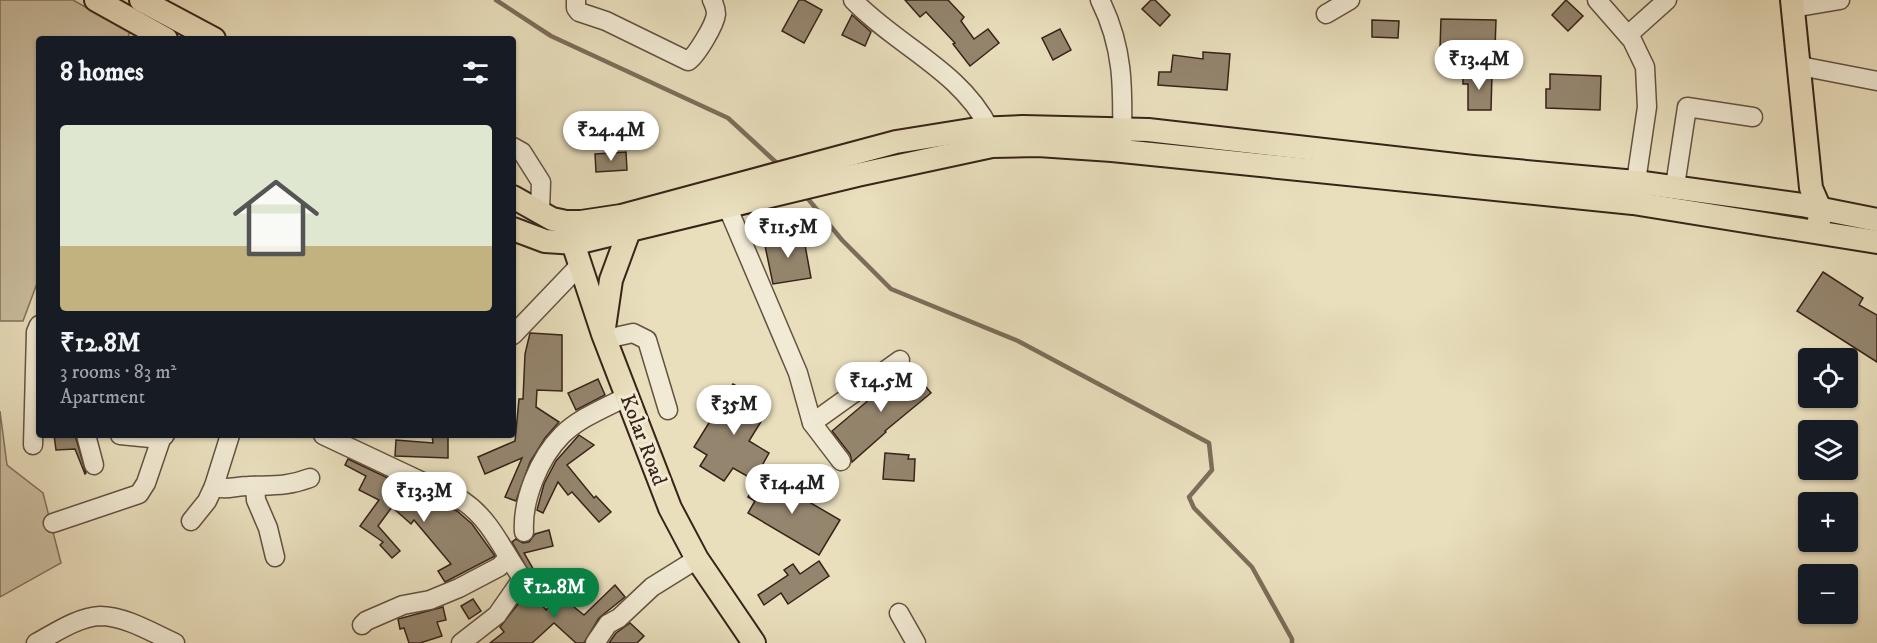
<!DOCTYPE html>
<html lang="en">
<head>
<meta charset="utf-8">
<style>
  body { margin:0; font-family:"IM FELL DW Pica",serif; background:#242831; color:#f1f3f6; height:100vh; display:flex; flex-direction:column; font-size:22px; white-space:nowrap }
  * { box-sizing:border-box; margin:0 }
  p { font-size:20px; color:#9ea1a6 }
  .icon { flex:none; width:33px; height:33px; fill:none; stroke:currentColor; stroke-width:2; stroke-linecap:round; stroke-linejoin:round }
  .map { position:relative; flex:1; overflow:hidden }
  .sheet { position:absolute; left:36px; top:36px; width:480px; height:402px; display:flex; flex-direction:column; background:#171b24; border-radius:6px; box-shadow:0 2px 4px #0004 }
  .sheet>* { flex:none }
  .buttons { position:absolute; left:1798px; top:348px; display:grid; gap:12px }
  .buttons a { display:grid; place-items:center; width:60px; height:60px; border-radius:6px; background:#171b24; box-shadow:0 2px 4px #0004; font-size:30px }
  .price { position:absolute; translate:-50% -51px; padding:0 14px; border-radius:21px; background:#fff; color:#222; font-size:20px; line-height:39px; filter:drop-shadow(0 2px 3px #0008) }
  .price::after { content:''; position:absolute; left:50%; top:36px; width:18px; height:14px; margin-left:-9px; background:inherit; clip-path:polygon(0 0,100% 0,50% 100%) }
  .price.active { background:#0b8043; color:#fff }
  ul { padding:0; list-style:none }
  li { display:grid; align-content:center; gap:12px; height:318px; padding:0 24px }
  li+li { border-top:2px solid #363941 }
  li span { display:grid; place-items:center; height:186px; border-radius:6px; color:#555 }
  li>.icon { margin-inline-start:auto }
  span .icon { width:108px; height:108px; fill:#fffc; stroke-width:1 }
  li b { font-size:26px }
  h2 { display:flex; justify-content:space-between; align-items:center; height:72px; padding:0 24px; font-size:26px }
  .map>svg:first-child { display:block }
  .green { fill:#cbbfa1; stroke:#81715c; stroke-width:1.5 }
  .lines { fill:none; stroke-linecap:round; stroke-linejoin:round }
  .stream { stroke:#7d6d59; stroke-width:4.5 }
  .building { fill:#94856e; stroke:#372318; stroke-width:1.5 }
  .minor-casing { stroke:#645241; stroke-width:21 }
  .major-casing { stroke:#372318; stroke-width:26 }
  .minor { stroke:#f1ead4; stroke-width:18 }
  .major { stroke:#e9dfbd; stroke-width:22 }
  .labels { text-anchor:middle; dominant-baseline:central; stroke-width:6; stroke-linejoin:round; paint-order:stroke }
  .street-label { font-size:21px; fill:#372318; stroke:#f1ead4 }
</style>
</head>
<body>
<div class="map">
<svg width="1877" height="643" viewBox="0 0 1877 643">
  <rect width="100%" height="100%" fill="#e9dfbd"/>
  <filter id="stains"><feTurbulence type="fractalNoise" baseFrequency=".00333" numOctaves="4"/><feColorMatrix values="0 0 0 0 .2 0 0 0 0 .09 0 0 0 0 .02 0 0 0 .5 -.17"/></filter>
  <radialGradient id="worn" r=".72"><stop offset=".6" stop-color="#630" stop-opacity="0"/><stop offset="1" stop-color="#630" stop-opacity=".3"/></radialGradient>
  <g class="green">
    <polygon points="0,0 73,0 130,32 127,39 39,39 39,278 23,321 0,321"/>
    <polygon points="0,411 7,465 43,493 61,563 0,597"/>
  </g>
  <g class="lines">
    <g class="stream">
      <polyline points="496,0 551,36 728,118 779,165"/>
      <polyline points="804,194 842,240 891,289 1018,341 1209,443 1212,470 1189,497 1194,508 1252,567 1292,639 1292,643"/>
    </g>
  </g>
  <g class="building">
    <polygon points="799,0 804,0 822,10 804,43 782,31"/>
    <polygon points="905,0 948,0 964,17 961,21 974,39 988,29 999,43 970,66 953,44 955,43 926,12 920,17"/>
    <polygon points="1151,0 1155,0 1170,15 1160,26 1142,9"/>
    <polygon points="1566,0 1583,16 1568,31 1552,15"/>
    <polygon points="852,15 871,32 865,46 842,35"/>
    <polygon points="1441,19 1496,20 1495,49 1440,49"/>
    <polygon points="1372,20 1399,21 1398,38 1372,37"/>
    <polygon points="1060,29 1071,50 1053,60 1042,38"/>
    <polygon points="1203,52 1230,54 1227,90 1158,85 1159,72 1171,72 1173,55 1203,59"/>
    <polygon points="1463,74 1492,74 1491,110 1468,110 1468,84 1463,84"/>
    <polygon points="1550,74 1601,76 1600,110 1546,108 1546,89 1550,89"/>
    <polygon points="626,152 627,170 596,172 595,154"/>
    <polygon points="803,234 811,278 773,284 764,241"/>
    <polygon points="1823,272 1863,298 1859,305 1877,315 1877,362 1797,311"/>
    <polygon points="530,333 562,335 562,391 537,390 536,407 559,422 545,438 530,462 516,501 505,497 522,458 485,474 478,457 515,441 519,399 523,399 525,354"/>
    <polygon points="909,366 931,393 885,431 886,432 852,462 850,454 832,431"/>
    <polygon points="598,379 605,395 576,410 568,393"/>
    <polygon points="733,384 770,407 749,441 769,453 754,480 733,468 724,481 700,466 707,455 694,447"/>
    <polygon points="54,435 75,435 86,473 85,474 75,449 56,450"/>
    <polygon points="432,435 448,435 448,458 395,456 396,440 433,443"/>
    <polygon points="579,435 594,445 567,465 594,498 596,496 611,512 599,522 572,492 568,495 558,482 543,513 537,510 544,484 556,461"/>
    <polygon points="885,453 909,455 908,459 915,459 914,481 883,479"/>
    <polygon points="348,459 457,511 472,524 495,556 445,582 438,571 451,564 414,520 411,524 392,507 378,526 400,551 392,558 380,545 383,542 360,526 379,500 359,490 366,476 345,465"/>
    <polygon points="761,474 840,520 819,555 748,513 755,501 748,497"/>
    <polygon points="549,530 553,546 524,553 535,572 531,575 512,542 516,539 523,543 529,542 535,534"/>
    <polygon points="819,561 829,576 788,604 781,593 764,605 758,595 788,575 784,570 793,564 800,574"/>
    <polygon points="615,585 625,597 599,618 584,643 576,643 554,623 532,643 490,643 504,632 500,627 519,603 532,593 546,610 559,595 584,615"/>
    <polygon points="473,599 481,611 469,619 461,606"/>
    <polygon points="443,607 446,620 437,622 442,636 420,643 409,643 404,628 400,629 398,619"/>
    <polygon points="630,623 644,636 637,643 609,643 616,633"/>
  </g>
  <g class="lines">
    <defs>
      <g id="minor">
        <path d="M576 0V8L579 12 606 21 688 61C696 56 715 25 716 14 716 9 714 4 712 0"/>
        <path d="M853 0C896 45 961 71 989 128"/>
        <path d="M1100 0C1124 48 1123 89 1122 141"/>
        <polyline points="1597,0 1632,40 1645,67 1647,107 1634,195"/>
        <polyline points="1793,8 1840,0"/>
        <polyline points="1326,14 1350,0"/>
        <polyline points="1628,35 1667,0"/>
        <polyline points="1800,66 1877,81"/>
        <polyline points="513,147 522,152 541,182 540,211"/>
        <polyline points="1675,186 1687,107 1753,117"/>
        <polyline points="727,206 798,373 812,423 841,461"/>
        <polyline points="513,335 579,266"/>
        <polyline points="606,339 633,333 647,340 668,410"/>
        <polyline points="812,423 900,360"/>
        <polyline points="86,435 94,465"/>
        <polyline points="120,435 161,439"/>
        <path d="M323 435 463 501C490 519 502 549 520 575V582L497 615 461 643"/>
        <polyline points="33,445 36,332 39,325"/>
        <path d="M214 486C225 491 236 486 248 486 272 485 286 487 310 478"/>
        <polyline points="255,486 256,500 268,528 275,557"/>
        <polyline points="191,521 207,501 214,486 230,435"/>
        <polyline points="53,523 139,494 146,483 161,439 165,435"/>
        <path d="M524 532C522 500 539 458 562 435 579 418 605 408 626 397"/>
        <polyline points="899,613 916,643"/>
        <polyline points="362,625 366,621 403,605 430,600 459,588 499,567 508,558"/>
        <path d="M36 643C55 633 78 617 100 616 125 616 153 633 175 643"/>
        <polyline points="595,643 608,624 619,618 652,587 697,559"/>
      </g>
      <g id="major">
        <polyline points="96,0 166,39"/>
        <polyline points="141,0 214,39"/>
        <polyline points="1792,0 1811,188 1820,209 1819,221"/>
        <polyline points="513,197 552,219 566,222 581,222 621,216 896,142 977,129 1023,127 1148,130 1473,167 1636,182 1802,205 1877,220"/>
        <polyline points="513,229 545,241 576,243 857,175 992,146 1038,145 1112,150 1633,203 1877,242"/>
        <polyline points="569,231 603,334 670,508 697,559 754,643"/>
        <polyline points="604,328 611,280 629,231"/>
      </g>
    </defs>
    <use href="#minor" class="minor-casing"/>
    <use href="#major" class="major-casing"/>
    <use href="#minor" class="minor"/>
    <use href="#major" class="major"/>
  </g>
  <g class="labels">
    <g class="street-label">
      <text transform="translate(643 440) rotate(69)">Kolar Road</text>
    </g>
  </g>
  <rect width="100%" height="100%" filter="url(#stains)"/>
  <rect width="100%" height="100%" fill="url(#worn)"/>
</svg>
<div class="buttons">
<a><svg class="icon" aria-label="locate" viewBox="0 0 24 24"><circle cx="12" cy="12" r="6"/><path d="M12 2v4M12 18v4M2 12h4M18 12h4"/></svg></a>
<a><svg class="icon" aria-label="layers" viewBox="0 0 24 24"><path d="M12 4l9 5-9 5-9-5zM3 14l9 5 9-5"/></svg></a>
<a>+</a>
<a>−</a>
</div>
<b class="price" style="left:1479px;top:91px">₹13.4M</b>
<b class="price" style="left:611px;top:162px">₹24.4M</b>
<b class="price" style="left:788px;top:259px">₹11.5M</b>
<b class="price" style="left:881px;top:413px">₹14.5M</b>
<b class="price" style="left:734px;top:436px">₹35M</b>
<b class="price" style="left:792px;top:515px">₹14.4M</b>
<b class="price" style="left:424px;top:523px">₹13.3M</b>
<b class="price active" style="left:554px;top:619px">₹12.8M</b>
<section class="sheet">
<h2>8 homes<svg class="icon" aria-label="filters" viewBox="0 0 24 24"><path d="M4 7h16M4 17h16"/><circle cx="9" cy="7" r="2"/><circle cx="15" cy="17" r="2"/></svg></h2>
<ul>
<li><span style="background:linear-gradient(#dfe7d0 65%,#c2b280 0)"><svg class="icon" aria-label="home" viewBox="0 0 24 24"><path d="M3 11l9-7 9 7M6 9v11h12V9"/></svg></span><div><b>₹12.8M</b><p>3 rooms · 83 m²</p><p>Apartment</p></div></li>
</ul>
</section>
</div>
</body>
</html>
